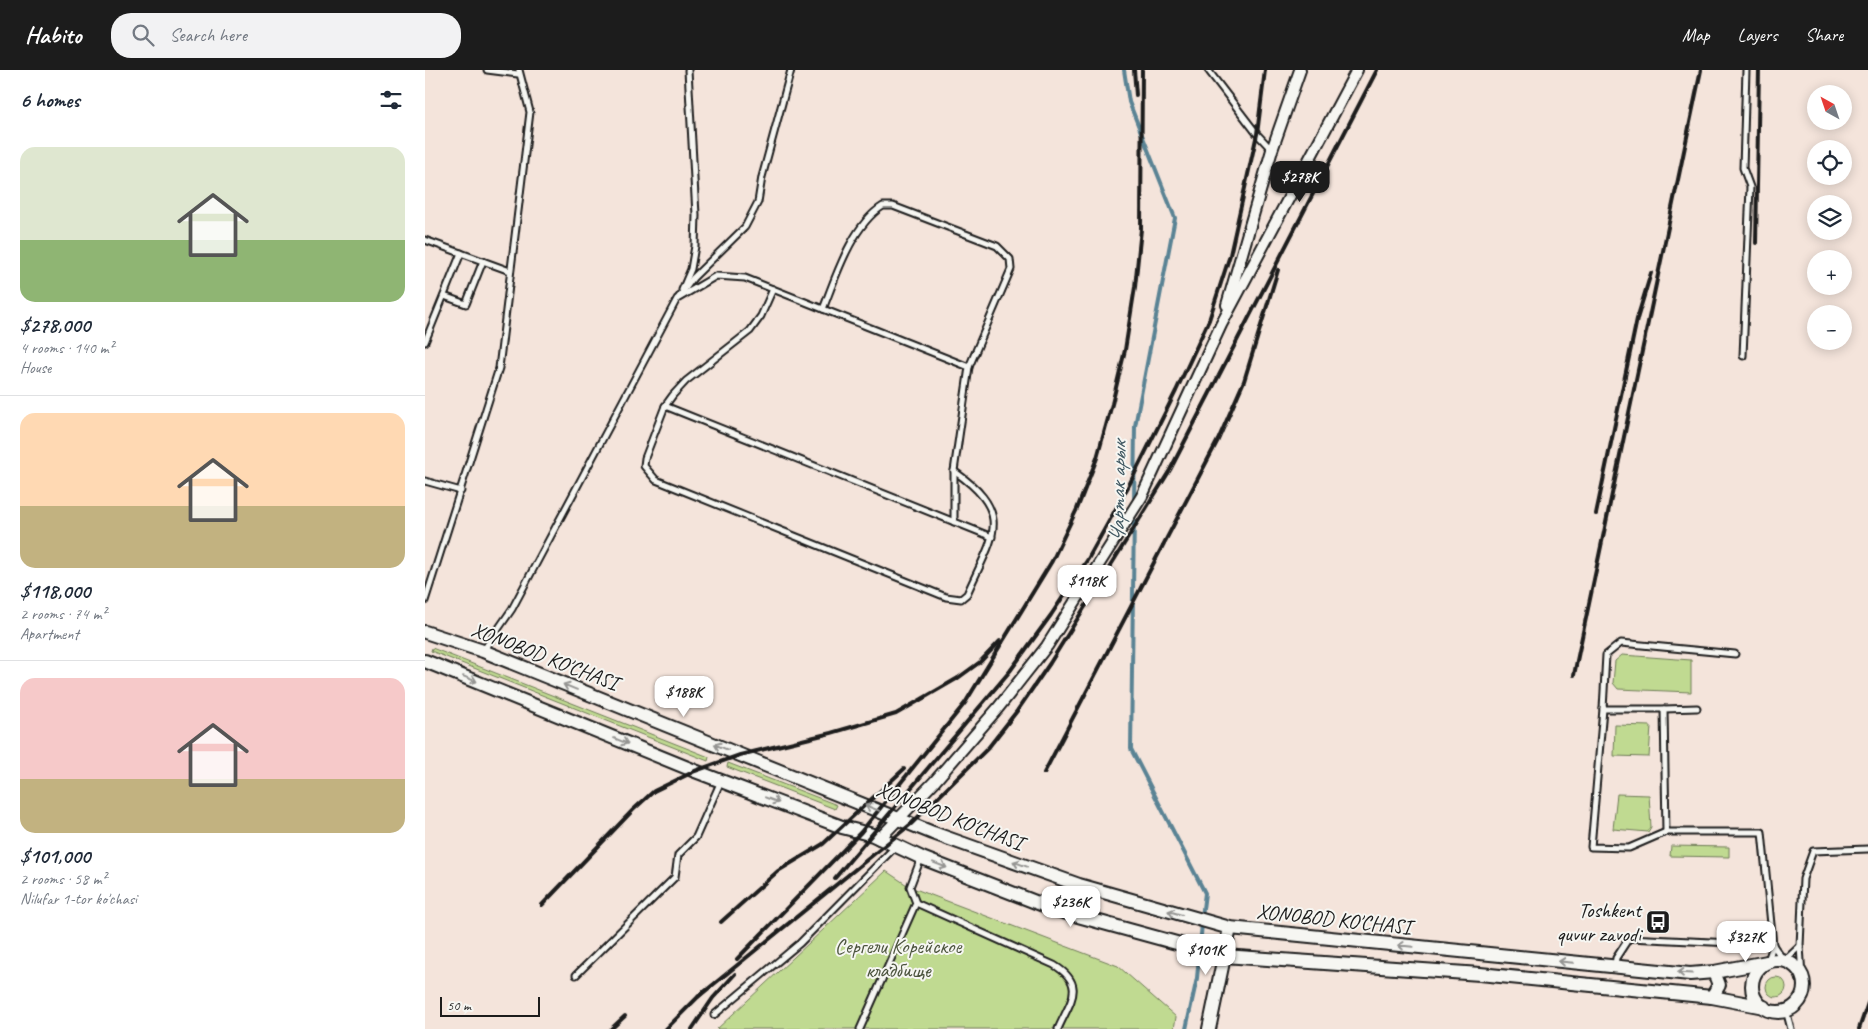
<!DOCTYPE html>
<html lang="en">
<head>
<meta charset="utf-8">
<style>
  body { margin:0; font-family:Caveat,sans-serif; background:#f2f2f3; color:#1f2937; height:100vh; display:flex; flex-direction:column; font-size:19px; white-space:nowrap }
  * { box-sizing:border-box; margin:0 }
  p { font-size:16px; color:#747a83 }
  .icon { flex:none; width:28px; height:28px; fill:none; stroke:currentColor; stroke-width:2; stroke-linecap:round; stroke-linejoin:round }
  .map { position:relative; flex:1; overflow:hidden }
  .side { display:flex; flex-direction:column; background:#fff; width:425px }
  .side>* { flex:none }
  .needle { width:32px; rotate:320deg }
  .buttons { position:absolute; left:1382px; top:15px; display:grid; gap:10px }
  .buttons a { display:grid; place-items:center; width:45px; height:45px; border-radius:50%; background:#fff; box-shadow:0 2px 12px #0003; font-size:25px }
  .scale { position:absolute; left:15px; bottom:12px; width:100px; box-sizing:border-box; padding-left:5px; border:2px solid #1c1c1c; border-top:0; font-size:14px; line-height:18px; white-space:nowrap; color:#1c1c1c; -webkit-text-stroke:4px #f6f6f2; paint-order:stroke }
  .price { position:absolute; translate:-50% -42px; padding:0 11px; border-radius:10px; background:#fff; color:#222; font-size:16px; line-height:32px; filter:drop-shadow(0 1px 2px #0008) }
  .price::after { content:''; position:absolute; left:50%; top:30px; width:15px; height:11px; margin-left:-8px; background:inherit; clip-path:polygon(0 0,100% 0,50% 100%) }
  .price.selected { background:#1c1c1c; color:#fff }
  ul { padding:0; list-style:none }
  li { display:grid; align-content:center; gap:10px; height:265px; padding:0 20px }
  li+li { border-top:1px solid #e0e1e3 }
  li span { display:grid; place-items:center; height:155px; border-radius:15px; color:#555 }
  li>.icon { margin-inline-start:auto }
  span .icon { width:90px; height:90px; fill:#fffc; stroke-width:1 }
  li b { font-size:21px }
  h2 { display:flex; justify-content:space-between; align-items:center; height:60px; padding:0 20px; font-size:21px }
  header { display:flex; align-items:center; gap:30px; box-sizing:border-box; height:70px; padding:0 25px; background:#1c1c1c; color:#fff }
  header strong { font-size:24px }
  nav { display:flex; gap:28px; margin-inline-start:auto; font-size:18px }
  .search { width:350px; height:45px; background:#f2f2f3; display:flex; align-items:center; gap:12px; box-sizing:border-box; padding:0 18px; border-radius:20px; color:#747a83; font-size:19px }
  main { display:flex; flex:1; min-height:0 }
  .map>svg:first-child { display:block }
  .green { fill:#c0da91; stroke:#6e7b56 }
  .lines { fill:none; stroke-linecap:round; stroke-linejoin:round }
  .stream { stroke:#5a8394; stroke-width:4 }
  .service-casing { stroke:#1c1c1c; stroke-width:9 }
  .minor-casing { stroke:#1c1c1c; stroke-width:14 }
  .tertiary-casing { stroke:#1c1c1c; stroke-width:16 }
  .service { stroke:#f6f6f2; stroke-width:5 }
  .minor { stroke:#f6f6f2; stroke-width:10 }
  .tertiary { stroke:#f6f6f2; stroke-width:12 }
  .rail { stroke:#1c1c1c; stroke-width:4 }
  .oneway { stroke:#949492 }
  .labels { text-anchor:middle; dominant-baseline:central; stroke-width:4; stroke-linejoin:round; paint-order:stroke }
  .street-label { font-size:21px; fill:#1c1c1c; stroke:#f6f6f2 }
  .poi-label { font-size:21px; fill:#1c1c1c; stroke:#f6f6f2; text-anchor:end }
  .park-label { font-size:21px; fill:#4d553f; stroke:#f6f6f2 }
  .water-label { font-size:22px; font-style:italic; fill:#405862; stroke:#f6f6f2 }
</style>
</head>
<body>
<header>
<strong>Habito</strong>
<div class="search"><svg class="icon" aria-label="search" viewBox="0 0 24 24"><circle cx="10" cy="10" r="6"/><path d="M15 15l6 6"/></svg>Search here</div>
<nav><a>Map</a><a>Layers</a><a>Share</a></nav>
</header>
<main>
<section class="side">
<h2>6 homes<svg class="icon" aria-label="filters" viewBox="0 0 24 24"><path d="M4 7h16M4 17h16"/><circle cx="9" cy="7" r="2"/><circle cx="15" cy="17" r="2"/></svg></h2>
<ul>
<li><span style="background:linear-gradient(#dfe7d0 60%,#8fb573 0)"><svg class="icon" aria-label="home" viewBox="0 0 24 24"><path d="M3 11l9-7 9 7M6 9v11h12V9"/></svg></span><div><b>$278,000</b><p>4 rooms · 140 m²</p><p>House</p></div></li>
<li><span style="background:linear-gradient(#ffd9b3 60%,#c2b280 0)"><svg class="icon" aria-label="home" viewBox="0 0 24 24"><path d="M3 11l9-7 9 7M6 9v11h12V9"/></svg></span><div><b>$118,000</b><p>2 rooms · 74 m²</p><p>Apartment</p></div></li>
<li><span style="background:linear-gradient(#f6c9c9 65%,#c2b280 0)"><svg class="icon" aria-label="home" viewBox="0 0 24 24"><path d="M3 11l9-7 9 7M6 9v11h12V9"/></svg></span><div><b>$101,000</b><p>2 rooms · 58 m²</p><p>Nilufar 1-tor ko'chasi</p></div></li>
</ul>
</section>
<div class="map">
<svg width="1443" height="959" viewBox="0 0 1443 959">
  <rect width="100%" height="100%" fill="#f4e4db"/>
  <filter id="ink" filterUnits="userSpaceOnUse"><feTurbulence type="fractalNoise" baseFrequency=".02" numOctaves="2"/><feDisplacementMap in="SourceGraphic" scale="10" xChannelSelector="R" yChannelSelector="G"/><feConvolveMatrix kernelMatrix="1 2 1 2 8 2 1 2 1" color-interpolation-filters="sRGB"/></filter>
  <g filter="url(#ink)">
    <g class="green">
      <polygon points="7,578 284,687 283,691 6,581"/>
      <polygon points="1197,585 1266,590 1266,622 1193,619 1188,613 1190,591"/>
      <polygon points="1190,655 1226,656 1224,687 1189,686"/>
      <polygon points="303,693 412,735 410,739 302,697"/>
      <polygon points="1192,724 1224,725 1226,757 1223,762 1188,759"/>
      <polygon points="1246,776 1304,777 1304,787 1245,786"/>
      <polygon points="461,801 485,817 693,896 751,947 749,959 292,959"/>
      <circle cx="1351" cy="917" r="10"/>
    </g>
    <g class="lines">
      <g class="stream">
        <polyline points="699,0 704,32 750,148 710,356 709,434"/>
        <polyline points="709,444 706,679 780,823 777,847"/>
        <polyline points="761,959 772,908 777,854"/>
      </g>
      <defs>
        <g id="service">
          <polyline points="62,0 93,4"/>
          <polyline points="783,0 832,64 847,80"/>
          <polyline points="0,170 85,201"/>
          <path d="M348 219 336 246 325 261 261 311 248 325 240 336 220 388 219 396 231 410 521 527 536 529 542 524C567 467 591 445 529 401"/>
          <polyline points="257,220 266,199 270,176 271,145 263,0"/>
          <polyline points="19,226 41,234 58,191"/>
          <polyline points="254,227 268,208 320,157 333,132 337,107 366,0"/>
          <path d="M398 239C411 206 427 155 458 136H468L572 176 585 189 586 199 544 297"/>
          <polyline points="0,272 36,183"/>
          <polyline points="1318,286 1325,117 1318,98 1321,0"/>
          <polyline points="240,336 567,467"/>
          <polyline points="0,411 36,421"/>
          <polyline points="0,531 74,298 105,42 94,0"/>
          <polyline points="58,581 87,539 252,229 291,206 320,208 544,297 529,401 529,452"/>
          <polyline points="1310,584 1196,573 1181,585 1178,639 1239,639 1241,762 1337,762 1348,875 1343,891"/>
          <polyline points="1178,639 1166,777 1204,778 1241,762"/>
          <polyline points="1239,639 1272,638"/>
          <path d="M491 833 629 895C662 915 645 931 633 959"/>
          <polyline points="1348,875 1359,891 1375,876"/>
          <polyline points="1190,895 1191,888 1204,868 1348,875"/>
          <polyline points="151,905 250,807 253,785 271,767 296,711"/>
          <polyline points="1377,906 1375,876 1378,809 1388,781 1443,779"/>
          <polyline points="1361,940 1366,959"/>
          <polyline points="289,945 375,873 470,777"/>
          <polyline points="435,959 491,833 485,817 496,788"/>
        </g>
        <g id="minor">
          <polyline points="802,235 847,80 875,0"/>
          <polyline points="454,769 510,711 573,638 622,576 717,426 796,255 932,0"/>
        </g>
        <g id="tertiary">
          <polyline points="0,562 58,581 508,763 654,815 805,858 1265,904 1289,902 1342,892"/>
          <polyline points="0,591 270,701 417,757 448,765 497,788 631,840 799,886 1055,904 1287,927 1339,937"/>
          <circle cx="1353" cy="916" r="26"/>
          <polyline points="1287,927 1294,915 1289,902"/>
          <polyline points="784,959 805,858"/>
        </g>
      </defs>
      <use href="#service" class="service-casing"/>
      <use href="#minor" class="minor-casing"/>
      <use href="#tertiary" class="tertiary-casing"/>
      <use href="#service" class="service"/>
      <use href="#minor" class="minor"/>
      <use href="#tertiary" class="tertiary"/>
      <g class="rail">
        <polyline points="709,0 711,25"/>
        <polyline points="1331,173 1334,0"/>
        <polyline points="1171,444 1212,249 1226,203"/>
        <polyline points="1149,605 1276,0"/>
        <polyline points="619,703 793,370 819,311 853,200"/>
        <polyline points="410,808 585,601 626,545 663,489 704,415 751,321 784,250 805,185 832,64 840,0"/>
        <polyline points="117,835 208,740 229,721 270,701 315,685 406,663 471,644 533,608 555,592 575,571"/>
        <polyline points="296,852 353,801 398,774 479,699"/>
        <polyline points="312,889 436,762 540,633 627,491 652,439 672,388 687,334 700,280 710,217 716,159 717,0"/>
        <polyline points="273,927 486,754 563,678 592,641 625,593 745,400 952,0"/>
        <polyline points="186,959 200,946"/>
        <polyline points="241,959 278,922"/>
        <polyline points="267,959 288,928 310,904"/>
        <polyline points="1434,959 1443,933"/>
      </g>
    </g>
    <defs><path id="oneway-shaft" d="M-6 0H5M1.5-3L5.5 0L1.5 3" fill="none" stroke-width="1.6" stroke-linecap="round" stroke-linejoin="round" transform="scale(1.25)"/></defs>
    <g class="oneway">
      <use href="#oneway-shaft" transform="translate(45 609) rotate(22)"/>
      <use href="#oneway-shaft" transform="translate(145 617) rotate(-158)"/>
      <use href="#oneway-shaft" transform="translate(196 671) rotate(22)"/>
      <use href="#oneway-shaft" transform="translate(296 677) rotate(-158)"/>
      <use href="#oneway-shaft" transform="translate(347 730) rotate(21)"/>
      <use href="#oneway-shaft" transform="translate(447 738) rotate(-159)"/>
      <use href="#oneway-shaft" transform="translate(595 794) rotate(-160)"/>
      <use href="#oneway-shaft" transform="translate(515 795) rotate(21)"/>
      <use href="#oneway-shaft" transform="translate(750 843) rotate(-164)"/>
      <use href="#oneway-shaft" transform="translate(980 876) rotate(-174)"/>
      <use href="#oneway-shaft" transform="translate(1141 892) rotate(-175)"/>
      <use href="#oneway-shaft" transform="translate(1260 903) rotate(-177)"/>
    </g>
  </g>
  <defs>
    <symbol id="bus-square" viewBox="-11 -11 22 22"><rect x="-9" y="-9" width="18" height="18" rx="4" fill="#1c1c1c" stroke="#f6f6f2"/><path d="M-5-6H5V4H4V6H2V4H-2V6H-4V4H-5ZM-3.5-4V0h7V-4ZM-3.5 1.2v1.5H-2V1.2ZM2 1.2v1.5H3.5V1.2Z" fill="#fff"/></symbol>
  </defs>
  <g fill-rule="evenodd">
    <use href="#bus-square" x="1219" y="838" width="28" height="28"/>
  </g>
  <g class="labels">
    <g class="street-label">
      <text transform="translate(120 586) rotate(21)">XONOBOD KO'CHASI</text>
      <text transform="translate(525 746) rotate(21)">XONOBOD KO'CHASI</text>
      <text transform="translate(909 849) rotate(6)">XONOBOD KO'CHASI</text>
    </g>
    <g class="poi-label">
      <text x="1216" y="840">Toshkent<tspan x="1216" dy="24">quvur zavodi</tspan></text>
    </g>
    <g class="park-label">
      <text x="473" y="876">Сергели Корейское<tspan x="473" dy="24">кладбище</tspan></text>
    </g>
    <g class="water-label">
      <text transform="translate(693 422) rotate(-89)">Чартак арык</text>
    </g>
  </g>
</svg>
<div class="buttons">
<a><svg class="needle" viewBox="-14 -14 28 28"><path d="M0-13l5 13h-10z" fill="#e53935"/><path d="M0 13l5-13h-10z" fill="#747a83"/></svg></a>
<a><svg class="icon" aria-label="locate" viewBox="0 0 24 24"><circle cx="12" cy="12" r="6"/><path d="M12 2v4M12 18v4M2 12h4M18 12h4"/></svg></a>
<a><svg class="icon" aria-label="layers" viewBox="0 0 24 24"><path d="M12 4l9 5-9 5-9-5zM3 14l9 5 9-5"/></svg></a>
<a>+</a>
<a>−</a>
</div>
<div class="scale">50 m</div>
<b class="price selected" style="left:875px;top:133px">$278K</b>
<b class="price" style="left:662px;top:537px">$118K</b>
<b class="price" style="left:259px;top:648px">$188K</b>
<b class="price" style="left:646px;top:858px">$236K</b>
<b class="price" style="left:1321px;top:893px">$327K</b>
<b class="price" style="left:781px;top:906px">$101K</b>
</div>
</main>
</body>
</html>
